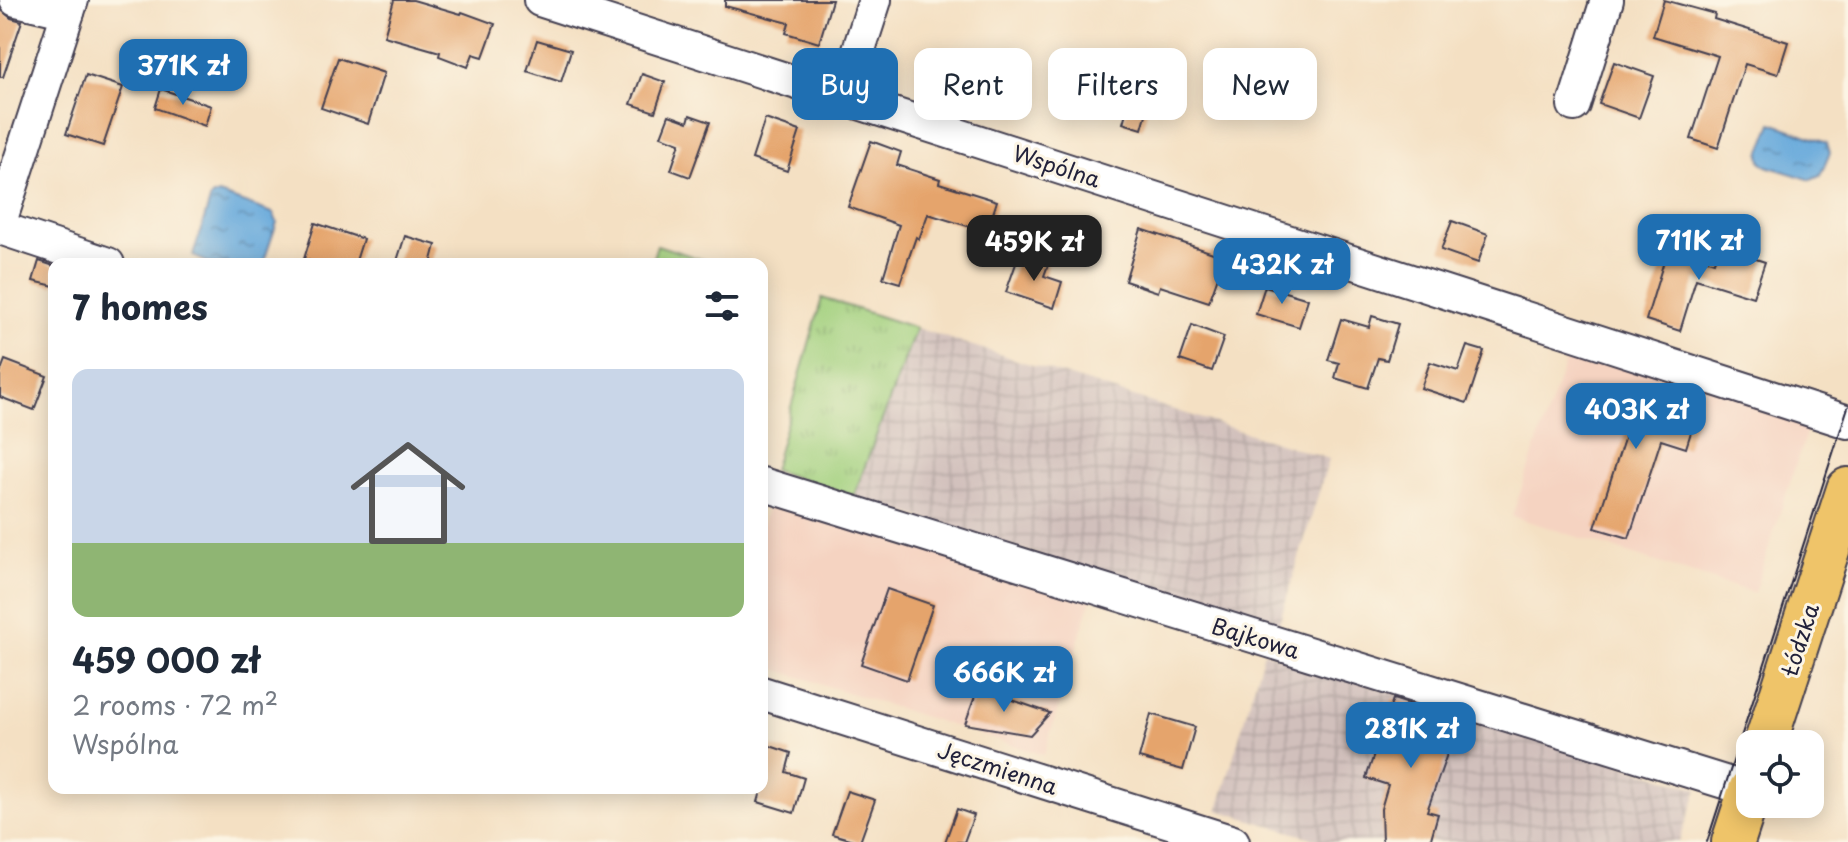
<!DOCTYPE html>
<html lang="en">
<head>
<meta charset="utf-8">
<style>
  body { margin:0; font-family:"Playpen Sans",sans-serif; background:#f6f6f7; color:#1f2937; height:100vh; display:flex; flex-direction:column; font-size:30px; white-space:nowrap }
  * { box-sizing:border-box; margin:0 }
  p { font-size:26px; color:#747a83 }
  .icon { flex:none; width:44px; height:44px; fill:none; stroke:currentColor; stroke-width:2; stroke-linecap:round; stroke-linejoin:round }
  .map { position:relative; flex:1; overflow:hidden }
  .drawer { position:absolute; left:48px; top:258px; width:720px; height:536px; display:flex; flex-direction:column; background:#fff; border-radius:16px; box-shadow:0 4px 20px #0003 }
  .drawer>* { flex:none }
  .banner { position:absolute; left:792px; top:48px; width:760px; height:72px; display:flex; gap:16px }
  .buttons { position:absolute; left:1736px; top:730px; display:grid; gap:16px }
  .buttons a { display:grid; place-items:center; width:88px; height:88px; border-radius:16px; background:#fff; box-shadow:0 4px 20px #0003; font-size:40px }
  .price { position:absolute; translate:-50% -68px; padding:0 18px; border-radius:16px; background:#1f6fb2; color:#fff; font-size:26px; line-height:52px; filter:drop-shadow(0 2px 4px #0008) }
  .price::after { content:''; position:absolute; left:50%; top:48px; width:24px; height:18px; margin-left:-12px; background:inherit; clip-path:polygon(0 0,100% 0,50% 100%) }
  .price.active { background:#222; color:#fff }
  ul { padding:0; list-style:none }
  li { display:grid; align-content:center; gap:16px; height:424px; padding:0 24px }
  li+li { border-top:2px solid #e0e1e3 }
  li span { display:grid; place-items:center; height:248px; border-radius:16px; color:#555 }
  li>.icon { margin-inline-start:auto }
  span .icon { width:144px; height:144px; fill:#fffc; stroke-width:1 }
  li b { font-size:34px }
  h2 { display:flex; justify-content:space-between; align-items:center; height:96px; padding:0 24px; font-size:34px }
  .pill { padding:0 28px; border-radius:16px; background:#fff; box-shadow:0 4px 20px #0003; font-size:28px; line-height:72px }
  .pill.active { background:#1f6fb2; color:#fff }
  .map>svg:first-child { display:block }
  .built { fill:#f5d3c1 }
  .industrial { fill:url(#industrial-grid) }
  .grass { fill:url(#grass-tufts); stroke:#62795c; stroke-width:2 }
  .water { fill:url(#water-ripples); stroke:#46668c; stroke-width:2 }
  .building { fill:#e5a46c }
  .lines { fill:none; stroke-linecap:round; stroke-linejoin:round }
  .minor-casing { stroke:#423e4f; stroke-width:36 }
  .major-casing { stroke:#423e4f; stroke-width:46 }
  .minor { stroke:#fff; stroke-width:32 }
  .major { stroke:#efc469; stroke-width:42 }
  .tram { stroke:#22223b; stroke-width:2 }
  .labels { text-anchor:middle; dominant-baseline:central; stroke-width:6; stroke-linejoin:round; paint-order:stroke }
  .street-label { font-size:22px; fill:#22223b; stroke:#fcf5e5 }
</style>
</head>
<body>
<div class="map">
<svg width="1848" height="842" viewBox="0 0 1848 842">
  <defs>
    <pattern id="industrial-grid" width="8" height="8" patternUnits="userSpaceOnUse" patternTransform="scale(2)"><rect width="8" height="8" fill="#d1c0bc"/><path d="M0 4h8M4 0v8" fill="none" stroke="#b3a5a2"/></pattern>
    <pattern id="grass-tufts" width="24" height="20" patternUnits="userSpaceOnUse" patternTransform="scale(2)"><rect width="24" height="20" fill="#a2d07e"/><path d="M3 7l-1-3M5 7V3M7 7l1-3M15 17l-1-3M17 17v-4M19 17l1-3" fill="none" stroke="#8bb26e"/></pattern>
    <pattern id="water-ripples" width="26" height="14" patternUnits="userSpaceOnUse" patternTransform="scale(2)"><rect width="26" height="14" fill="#69aadc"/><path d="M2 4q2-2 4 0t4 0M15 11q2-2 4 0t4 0" fill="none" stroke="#568ab4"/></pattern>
  </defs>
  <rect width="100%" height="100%" fill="#fcf5e5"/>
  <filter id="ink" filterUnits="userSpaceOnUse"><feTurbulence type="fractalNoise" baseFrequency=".0125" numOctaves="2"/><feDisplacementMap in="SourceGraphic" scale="16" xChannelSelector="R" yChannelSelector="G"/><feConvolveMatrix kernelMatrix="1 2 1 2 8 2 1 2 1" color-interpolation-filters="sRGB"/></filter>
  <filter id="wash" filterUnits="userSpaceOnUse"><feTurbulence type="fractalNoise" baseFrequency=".006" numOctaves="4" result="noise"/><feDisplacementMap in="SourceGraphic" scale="32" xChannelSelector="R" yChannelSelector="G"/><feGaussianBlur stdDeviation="1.8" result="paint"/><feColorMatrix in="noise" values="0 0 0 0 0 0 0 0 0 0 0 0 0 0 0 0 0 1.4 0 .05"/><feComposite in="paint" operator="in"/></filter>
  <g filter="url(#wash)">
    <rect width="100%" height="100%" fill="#f4e0c3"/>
    <g class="built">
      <polygon points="1572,342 1811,418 1754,593 1512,516"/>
      <polygon points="771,496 1092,596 1044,755 762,665 762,526"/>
    </g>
    <g class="industrial">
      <polygon points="916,328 1329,459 1277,630 854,496"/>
      <polygon points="1264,652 1698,789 1679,842 1325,842 1218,810"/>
    </g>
    <g class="grass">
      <polygon points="657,245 716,264 651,264"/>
      <polygon points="822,298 916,328 854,496 773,470"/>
    </g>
    <g class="water">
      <polygon points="1772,123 1827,143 1830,153 1820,176 1811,180 1767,166 1761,161 1760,154"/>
      <polygon points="219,194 273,213 277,222 263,264 212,264 193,256 211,197"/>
    </g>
    <g id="blocks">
      <g class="building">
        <polygon points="394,0 413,0 461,14 462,12 495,24 483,57 473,54 468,67 439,56 440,52 384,36"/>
        <polygon points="725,0 832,0 819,43 786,33 789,23 725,6"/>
        <polygon points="1664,0 1715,14 1714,19 1788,42 1778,74 1745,64 1718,148 1691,139 1718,56 1653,36"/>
        <polygon points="0,9 11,18 22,21 3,77 0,77"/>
        <polygon points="537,40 571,50 561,82 527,71"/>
        <polygon points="338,58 384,73 368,124 321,108"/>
        <polygon points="1614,62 1654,76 1639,118 1599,104"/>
        <polygon points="1120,65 1157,76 1142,129 1123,123 1129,102 1111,97"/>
        <polygon points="642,74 665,82 655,112 631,104"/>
        <polygon points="86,75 123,87 103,146 66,134"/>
        <polygon points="161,89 211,106 205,126 155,108"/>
        <polygon points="669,115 688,122 690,115 710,122 690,177 671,170 680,143 661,136"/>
        <polygon points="765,119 800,131 787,171 752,159"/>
        <polygon points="871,141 901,152 897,165 940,179 939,183 997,201 987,232 928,214 919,239 916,237 900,283 883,278 899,225 848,207"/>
        <polygon points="1452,221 1488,234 1478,263 1441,250"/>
        <polygon points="315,223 363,239 355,264 319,264 304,259"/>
        <polygon points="1141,229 1225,257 1209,302 1160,286 1158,292 1125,281"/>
        <polygon points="405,236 436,245 431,264 396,264"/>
        <polygon points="1719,247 1765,262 1753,297 1696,279 1680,331 1646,320 1668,248 1714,262"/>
        <polygon points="1019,255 1048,265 1044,276 1062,282 1054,308 1006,292"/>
        <polygon points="39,261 54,266 54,286 33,281"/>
        <polygon points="1265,286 1308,299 1299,327 1256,314"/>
        <polygon points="1372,316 1398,324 1387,360 1378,358 1368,388 1335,378 1339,363 1328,360 1341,319 1369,327"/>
        <polygon points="1192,325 1224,337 1212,371 1180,360"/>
        <polygon points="1467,346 1484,351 1467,403 1421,388 1430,362 1458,371"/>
        <polygon points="5,360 47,376 34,410 0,397 0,373"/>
        <polygon points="1597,388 1636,401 1638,394 1697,413 1686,448 1661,440 1629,538 1595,528 1627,430 1588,417"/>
        <polygon points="887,589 933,605 907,680 861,664"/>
        <polygon points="978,688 1050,713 1030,735 965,724"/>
        <polygon points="1393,699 1459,720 1427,811 1438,814 1430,842 1382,842 1381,809 1388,785 1366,778"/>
        <polygon points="1151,714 1195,727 1183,770 1139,758"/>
        <polygon points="770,746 791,753 786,772 804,778 794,813 758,802 767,770 763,768"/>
        <polygon points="847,791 875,800 860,842 832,834"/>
        <polygon points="957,809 974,815 964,842 945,842"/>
      </g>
    </g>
  </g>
  <g filter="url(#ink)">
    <use href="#blocks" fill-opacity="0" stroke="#423e4f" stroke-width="2"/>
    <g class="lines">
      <defs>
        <g id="minor">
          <polyline points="16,0 68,12"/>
          <polyline points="540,0 1848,422"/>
          <polyline points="844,96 875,0"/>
          <polyline points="1574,105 1607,0"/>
          <polyline points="0,222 72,0"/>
          <polyline points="0,228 108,264"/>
          <polyline points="762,484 1750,790"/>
          <polyline points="762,693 1233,842"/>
        </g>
        <g id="major">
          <polyline points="1765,744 1848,489"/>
          <polyline points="1733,842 1750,790"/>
        </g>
      </defs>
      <use href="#minor" class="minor-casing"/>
      <use href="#major" class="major-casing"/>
      <use href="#minor" class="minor"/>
      <use href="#major" class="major"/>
      <polyline class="tram" points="1707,842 1848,407"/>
    </g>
  </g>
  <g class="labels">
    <g class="street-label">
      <text transform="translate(1057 165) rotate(18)">Wspólna</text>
      <text transform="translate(1256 637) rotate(17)">Bajkowa</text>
      <text transform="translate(1799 639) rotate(-72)">Łódzka</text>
      <text transform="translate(998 767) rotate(18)">Jęczmienna</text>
    </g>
  </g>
</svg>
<div class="buttons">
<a><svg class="icon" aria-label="locate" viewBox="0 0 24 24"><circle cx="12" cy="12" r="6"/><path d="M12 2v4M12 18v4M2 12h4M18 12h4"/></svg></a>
</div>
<b class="price" style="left:183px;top:107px">371K zł</b>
<b class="price" style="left:1699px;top:282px">711K zł</b>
<b class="price active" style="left:1034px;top:283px">459K zł</b>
<b class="price" style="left:1282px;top:306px">432K zł</b>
<b class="price" style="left:1636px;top:451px">403K zł</b>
<b class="price" style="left:1004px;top:714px">666K zł</b>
<b class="price" style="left:1411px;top:770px">281K zł</b>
<div class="banner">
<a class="pill active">Buy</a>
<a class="pill">Rent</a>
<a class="pill">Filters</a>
<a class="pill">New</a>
</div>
<section class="drawer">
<h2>7 homes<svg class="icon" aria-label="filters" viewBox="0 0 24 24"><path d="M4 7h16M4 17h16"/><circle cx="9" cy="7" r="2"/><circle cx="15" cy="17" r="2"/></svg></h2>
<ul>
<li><span style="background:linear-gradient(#c9d6e8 70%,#8fb573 0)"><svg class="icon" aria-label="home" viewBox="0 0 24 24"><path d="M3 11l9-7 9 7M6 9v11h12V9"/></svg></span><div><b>459 000 zł</b><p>2 rooms · 72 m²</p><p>Wspólna</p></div></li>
</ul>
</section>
</div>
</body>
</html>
